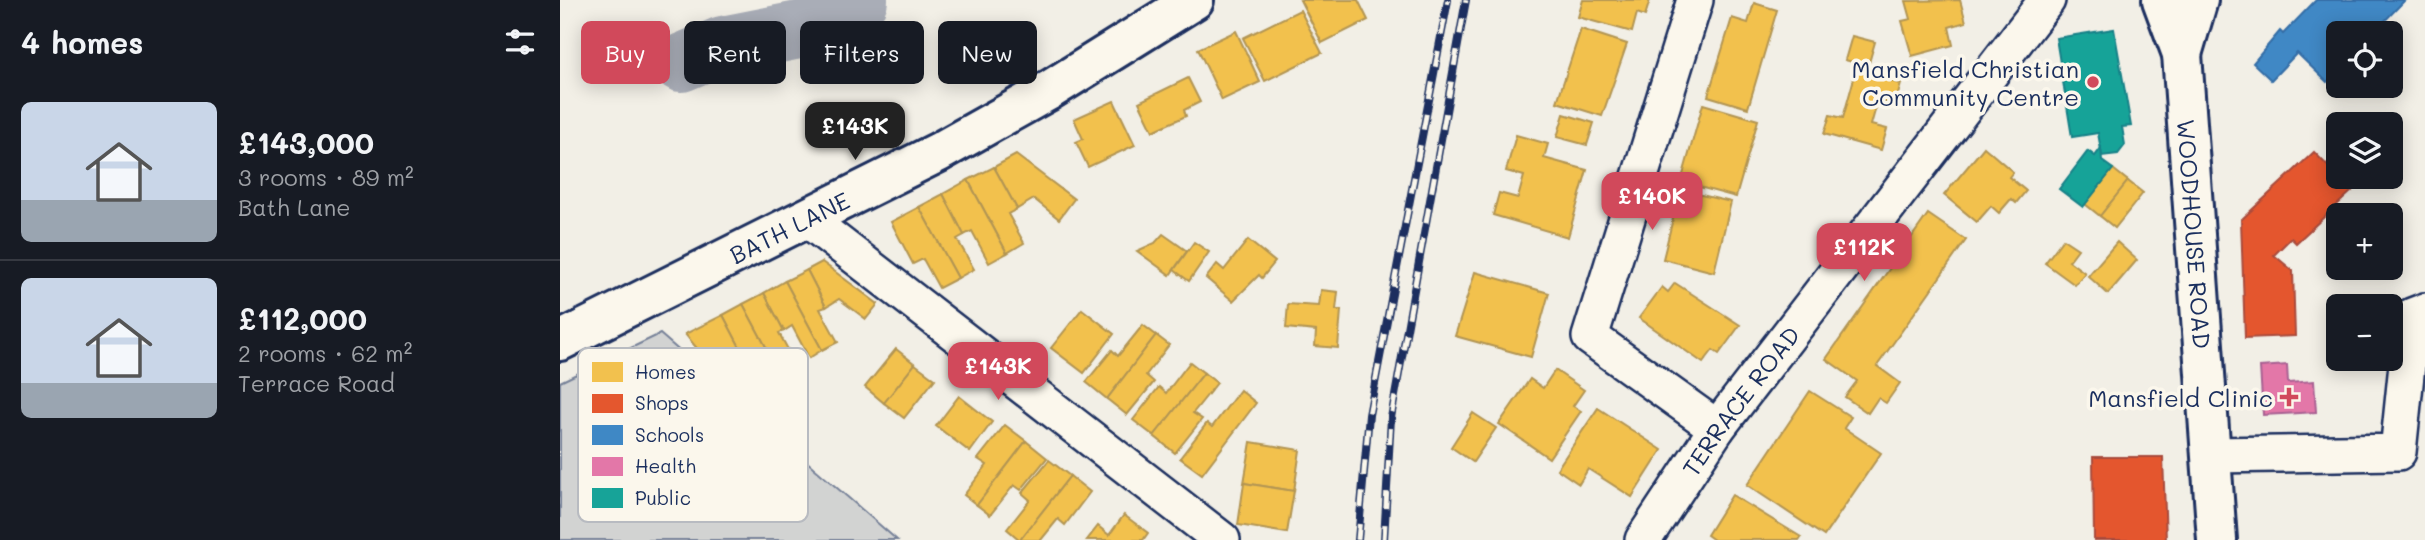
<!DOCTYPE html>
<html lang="en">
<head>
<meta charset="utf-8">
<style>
  body { margin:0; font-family:Mali,sans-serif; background:#242831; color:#f1f3f6; height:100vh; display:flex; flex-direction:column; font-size:26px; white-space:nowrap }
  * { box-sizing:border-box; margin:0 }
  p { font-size:23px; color:#9ea1a6 }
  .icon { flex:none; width:38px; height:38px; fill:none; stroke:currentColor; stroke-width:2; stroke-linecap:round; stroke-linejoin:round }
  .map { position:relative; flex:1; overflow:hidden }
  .drawer { display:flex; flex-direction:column; background:#171b24; width:560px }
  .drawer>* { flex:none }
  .guide { position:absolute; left:21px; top:21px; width:665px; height:63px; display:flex; gap:14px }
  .fabs { position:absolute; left:1766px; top:21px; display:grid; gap:14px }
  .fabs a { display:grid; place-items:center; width:77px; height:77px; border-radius:10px; background:#171b24; box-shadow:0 4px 18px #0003; font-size:35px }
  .price { position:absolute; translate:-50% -60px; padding:0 16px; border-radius:14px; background:#d1495b; color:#fff; font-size:23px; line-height:46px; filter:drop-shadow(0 2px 4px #0008) }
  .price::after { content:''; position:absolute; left:50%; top:42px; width:21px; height:16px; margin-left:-10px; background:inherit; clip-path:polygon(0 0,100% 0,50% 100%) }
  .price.active { background:#222; color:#fff }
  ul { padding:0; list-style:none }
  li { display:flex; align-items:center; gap:21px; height:175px; padding:0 21px }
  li+li { border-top:2px solid #363941 }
  li span { display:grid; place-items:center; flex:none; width:196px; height:140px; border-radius:10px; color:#555 }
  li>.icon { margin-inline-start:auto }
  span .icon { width:84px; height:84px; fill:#fffc; stroke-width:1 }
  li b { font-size:30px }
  h2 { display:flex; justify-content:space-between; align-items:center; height:84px; padding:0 21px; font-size:30px }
  .tag { padding:0 24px; border-radius:10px; background:#171b24; box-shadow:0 4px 18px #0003; font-size:24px; line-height:63px }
  .tag.active { background:#d1495b; color:#fff }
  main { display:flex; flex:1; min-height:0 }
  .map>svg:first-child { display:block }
  .green { fill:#d2d3d2; stroke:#768198; stroke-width:2 }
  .homes { fill:#f2c14e; stroke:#b29553; stroke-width:2 }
  .shops { fill:#e4572e; stroke:#a84b3c; stroke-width:2 }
  .schools { fill:#3f88c5; stroke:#346da6; stroke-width:2 }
  .health { fill:#e377a8; stroke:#a76192; stroke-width:2 }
  .public { fill:#17a398; stroke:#188087; stroke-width:2 }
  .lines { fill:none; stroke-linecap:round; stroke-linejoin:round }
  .river { stroke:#a9adb7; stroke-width:58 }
  .minor-casing { stroke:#1b2f5e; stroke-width:40 }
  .major-casing { stroke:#1b2f5e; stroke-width:44 }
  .highway-casing { stroke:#1b2f5e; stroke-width:44 }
  .minor { stroke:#fbf7ec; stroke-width:35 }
  .major { stroke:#fbf7ec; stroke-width:38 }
  .highway { stroke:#fbf7ec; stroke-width:38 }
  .rail-casing { stroke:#1b2f5e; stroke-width:8 }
  .rail { stroke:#fbf7ec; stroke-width:5; stroke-dasharray:16; stroke-linecap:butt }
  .poi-dot { fill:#d1495b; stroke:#fbf7ec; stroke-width:2.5 }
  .labels { text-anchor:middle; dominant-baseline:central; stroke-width:7; stroke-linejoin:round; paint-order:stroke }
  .poi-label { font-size:24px; fill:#1b2f5e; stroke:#fbf7ec; text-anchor:end }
  .street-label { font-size:24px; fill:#1b2f5e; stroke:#fbf7ec }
  .key { fill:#fbf7ec; stroke:#b8bbc1; stroke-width:2 }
  .key-label { font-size:19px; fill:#1b2f5e }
</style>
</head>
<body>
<main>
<section class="drawer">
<h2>4 homes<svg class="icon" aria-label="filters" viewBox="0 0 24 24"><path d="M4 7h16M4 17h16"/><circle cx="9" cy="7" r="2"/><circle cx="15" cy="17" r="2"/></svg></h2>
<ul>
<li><span style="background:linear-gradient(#c9d6e8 70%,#9aa5b1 0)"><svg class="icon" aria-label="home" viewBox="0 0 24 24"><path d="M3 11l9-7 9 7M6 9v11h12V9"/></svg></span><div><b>£143,000</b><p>3 rooms · 89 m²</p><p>Bath Lane</p></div></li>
<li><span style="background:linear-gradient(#c9d6e8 75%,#9aa5b1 0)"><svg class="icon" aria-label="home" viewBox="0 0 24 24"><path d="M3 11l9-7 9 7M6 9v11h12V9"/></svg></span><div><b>£112,000</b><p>2 rooms · 62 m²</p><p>Terrace Road</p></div></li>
</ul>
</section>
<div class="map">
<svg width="1865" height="540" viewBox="0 0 1865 540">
  <rect width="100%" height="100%" fill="#f2efe6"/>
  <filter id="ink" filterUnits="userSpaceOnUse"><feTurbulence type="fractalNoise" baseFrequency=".0143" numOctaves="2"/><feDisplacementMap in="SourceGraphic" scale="14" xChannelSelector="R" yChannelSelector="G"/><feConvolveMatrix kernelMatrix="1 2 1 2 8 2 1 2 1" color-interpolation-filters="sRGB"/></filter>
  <g filter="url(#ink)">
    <polygon class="green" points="100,334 337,540 0,540 0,382"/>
    <g class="homes">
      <polygon points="740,0 798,0 808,20 762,43"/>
      <polygon points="1023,0 1090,0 1085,16 1077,13 1072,32 1018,17"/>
      <polygon points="1400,0 1406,22 1389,27 1393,45 1352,56 1342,21 1351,19 1346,1"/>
      <polygon points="1194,3 1217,10 1188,108 1148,96 1172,18 1188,23"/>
      <polygon points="740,10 762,53 705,81 683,38"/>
      <polygon points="1021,29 1067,44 1042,116 997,102"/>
      <polygon points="676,31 700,82 662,100 638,49"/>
      <polygon points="1292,36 1315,42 1308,66 1285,60"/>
      <polygon points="1296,71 1341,84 1335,105 1318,100 1311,125 1327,129 1321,150 1264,134 1270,115 1283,118"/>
      <polygon points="628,78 640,102 624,110 626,116 593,131 579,102"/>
      <polygon points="554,101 575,145 528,167 516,142 523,139 514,119"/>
      <polygon points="1143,104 1198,120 1176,197 1121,182"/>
      <polygon points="1004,114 1034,123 1027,145 997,137"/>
      <polygon points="956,135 988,144 984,158 1027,170 1008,237 933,215 939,193 958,198 964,176 946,171"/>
      <polygon points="1424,147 1453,172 1449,177 1466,191 1456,203 1451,199 1439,213 1431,206 1417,222 1384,195"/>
      <polygon points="456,155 514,199 499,219 474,199 457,209 434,167"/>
      <polygon points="434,167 457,209 448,214 464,243 447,253 408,180"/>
      <polygon points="1553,169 1568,181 1540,216 1525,204"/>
      <polygon points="408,180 447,253 429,263 412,231 404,235 383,194"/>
      <polygon points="1568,181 1583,193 1555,228 1540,216"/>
      <polygon points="1120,190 1171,202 1154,272 1103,259"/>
      <polygon points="383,194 404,235 397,239 414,269 398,278 359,207"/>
      <polygon points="359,207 398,278 379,288 363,259 353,264 331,222"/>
      <polygon points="1368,214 1406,240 1317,366 1340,383 1326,403 1318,398 1308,413 1285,397 1297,381 1266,359"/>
      <polygon points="603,234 627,251 610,275 577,251 595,243"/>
      <polygon points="1503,239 1518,249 1509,261 1525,273 1515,285 1485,263"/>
      <polygon points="688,240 715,262 702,278 699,275 673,301 646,278 657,264 664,270"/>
      <polygon points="634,242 649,252 629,281 614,270"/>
      <polygon points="1557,242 1577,260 1548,294 1528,276"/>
      <polygon points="262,262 318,304 306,319 279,299 266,307 247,270"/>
      <polygon points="247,270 266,307 260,309 278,342 262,350 225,281"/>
      <polygon points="915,272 989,293 971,357 895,336"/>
      <polygon points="225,281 262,350 249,358 232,326 224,331 204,293"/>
      <polygon points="1115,283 1180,325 1159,354 1153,350 1143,363 1079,318 1102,287 1108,292"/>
      <polygon points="761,290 778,292 776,310 781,310 778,348 755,346 756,331 726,328 728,304 759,306"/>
      <polygon points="204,293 224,331 219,333 236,364 220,373 183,304"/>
      <polygon points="183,304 220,373 205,381 188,351 183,353 163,315"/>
      <polygon points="522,309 554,334 524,373 491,348"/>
      <polygon points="163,315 183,353 154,369 125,334"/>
      <polygon points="583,325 596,335 547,399 526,382 552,350 558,356"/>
      <polygon points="596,335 609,345 586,375 594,382 567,415 547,399"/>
      <polygon points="336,349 355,364 324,403 305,387"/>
      <polygon points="630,362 644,373 594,436 573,420 599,387 606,393"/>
      <polygon points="355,364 375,379 344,418 324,403"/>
      <polygon points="995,370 1024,390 1013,406 1021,411 989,458 939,424 970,379 983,388"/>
      <polygon points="644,373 657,383 633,413 642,419 615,453 594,436"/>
      <polygon points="680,390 696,403 642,474 620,458 647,423 652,427"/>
      <polygon points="1250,391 1291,417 1284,428 1321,453 1264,536 1187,485"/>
      <polygon points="399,396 432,422 410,452 376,426"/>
      <polygon points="1038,408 1102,450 1072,497 1028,469 1019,484 997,469"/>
      <polygon points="913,413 936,428 913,462 891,447"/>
      <polygon points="445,425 466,441 417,505 404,495 427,465 418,459"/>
      <polygon points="466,441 487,458 461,490 454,485 430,515 417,505"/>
      <polygon points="691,442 740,450 734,491 684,483"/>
      <polygon points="489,460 510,476 460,540 447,529 470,500 462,493"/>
      <polygon points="510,476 530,492 505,525 498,519 481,540 460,540"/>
      <polygon points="684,483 734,491 727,533 678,525"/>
      <polygon points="1172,495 1241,537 1239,540 1154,540 1147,535"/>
      <polygon points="564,515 588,533 583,540 527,540 538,526 549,535"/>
    </g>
    <g class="shops">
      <polygon points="1754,152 1792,191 1736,243 1731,238 1714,255 1733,271 1735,336 1685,338 1681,220"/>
      <polygon points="1533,457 1603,457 1606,540 1534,540"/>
    </g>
    <polygon class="schools" points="1756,0 1845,0 1813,33 1778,33 1778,70 1767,82 1737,53 1711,80 1693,63 1720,31 1723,34"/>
    <polygon class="health" points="1727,365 1728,383 1754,381 1756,412 1703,415 1700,367"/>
    <g class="public">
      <polygon points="1554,29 1571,126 1562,127 1565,145 1558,154 1542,156 1538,133 1512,137 1496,38"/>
      <polygon points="1541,148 1542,161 1553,169 1523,207 1499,189 1528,151 1535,156"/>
    </g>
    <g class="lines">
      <polyline class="river" points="121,63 163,45 244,29 299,0"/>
      <defs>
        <g id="minor">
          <polyline points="1135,0 1030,337 1157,428"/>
          <polyline points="247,219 662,540"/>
          <polyline points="1651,455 1838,452 1852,316 1865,311"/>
          <path id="s1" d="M1083 540 1157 428 1487 0"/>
        </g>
        <g id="major">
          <path id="s2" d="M0 341 379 152 488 91 634 0"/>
        </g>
        <g id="highway">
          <path id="s3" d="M1602 0 1622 54 1657 540"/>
          <polyline points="1622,54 1638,0"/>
        </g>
      </defs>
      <use href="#minor" class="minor-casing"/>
      <use href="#major" class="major-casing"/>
      <use href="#highway" class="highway-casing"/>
      <use href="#minor" class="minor"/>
      <use href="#major" class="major"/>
      <use href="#highway" class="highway"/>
      <defs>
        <g id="rail">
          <polyline points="798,540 809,415 888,0"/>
          <polyline points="824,540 831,418 906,0"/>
        </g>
      </defs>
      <use href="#rail" class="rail-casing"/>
      <use href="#rail" class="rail"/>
    </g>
  </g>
  <g class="poi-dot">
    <circle cx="1533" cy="82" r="7"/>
    <path d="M1725.5 386.5h7v7h7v7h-7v7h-7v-7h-7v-7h7z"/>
  </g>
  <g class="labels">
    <g class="poi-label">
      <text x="1519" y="68">Mansfield Christian<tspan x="1519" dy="28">Community Centre</tspan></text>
      <text x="1713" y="397">Mansfield Clinic</text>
    </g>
    <g class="street-label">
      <text stroke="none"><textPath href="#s2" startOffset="256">BATH LANE</textPath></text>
      <text stroke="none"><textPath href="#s3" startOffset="238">WOODHOUSE ROAD</textPath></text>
      <text stroke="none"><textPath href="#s1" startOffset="170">TERRACE ROAD</textPath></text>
    </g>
  </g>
  <rect x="18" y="348" width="230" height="174" rx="10" class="key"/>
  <rect x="32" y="362" width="31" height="20" fill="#f2c14e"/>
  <rect x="32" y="394" width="31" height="19" fill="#e4572e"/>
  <rect x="32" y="425" width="31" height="20" fill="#3f88c5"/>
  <rect x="32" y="457" width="31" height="19" fill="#e377a8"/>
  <rect x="32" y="488" width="31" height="20" fill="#17a398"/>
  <g class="key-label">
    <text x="75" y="379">Homes</text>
    <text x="75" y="410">Shops</text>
    <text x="75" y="442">Schools</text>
    <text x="75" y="473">Health</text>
    <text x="75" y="505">Public</text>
  </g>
</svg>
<div class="fabs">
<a><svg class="icon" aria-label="locate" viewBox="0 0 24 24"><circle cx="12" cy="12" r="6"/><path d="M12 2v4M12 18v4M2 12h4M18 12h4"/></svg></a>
<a><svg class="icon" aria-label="layers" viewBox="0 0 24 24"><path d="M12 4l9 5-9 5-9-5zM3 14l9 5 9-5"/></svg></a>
<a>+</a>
<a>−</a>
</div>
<b class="price active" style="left:295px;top:162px">£143K</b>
<b class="price" style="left:1092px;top:232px">£140K</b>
<b class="price" style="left:1304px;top:283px">£112K</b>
<b class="price" style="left:438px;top:402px">£143K</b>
<div class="guide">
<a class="tag active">Buy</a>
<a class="tag">Rent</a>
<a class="tag">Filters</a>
<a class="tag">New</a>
</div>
</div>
</main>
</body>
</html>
